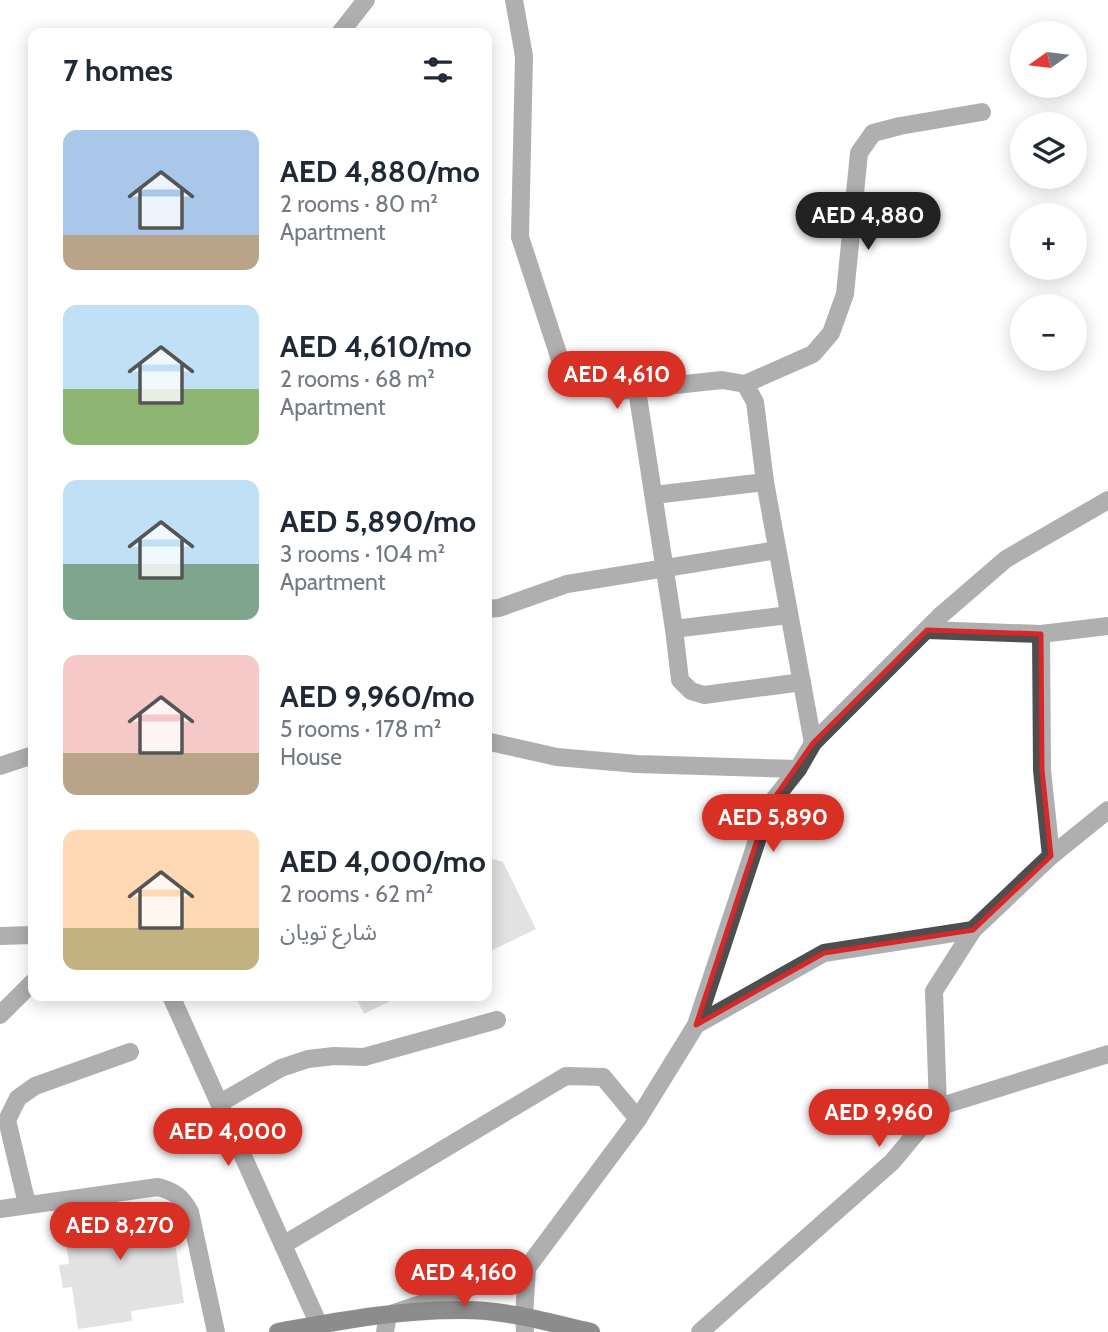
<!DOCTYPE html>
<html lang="en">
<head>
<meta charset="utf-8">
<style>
  body { margin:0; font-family:Cabin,"Noto Sans Arabic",sans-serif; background:#f6f6f7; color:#1f2937; height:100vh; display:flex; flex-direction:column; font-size:26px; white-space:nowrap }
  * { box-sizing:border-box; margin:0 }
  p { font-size:23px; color:#747a83 }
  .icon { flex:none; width:38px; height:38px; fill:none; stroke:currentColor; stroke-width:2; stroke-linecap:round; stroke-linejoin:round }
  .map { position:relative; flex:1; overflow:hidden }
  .side { position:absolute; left:28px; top:28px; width:464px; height:973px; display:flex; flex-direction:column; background:#fff; border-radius:14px; box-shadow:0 4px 18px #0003 }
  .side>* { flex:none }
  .needle { width:46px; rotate:256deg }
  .fabs { position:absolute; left:1010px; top:21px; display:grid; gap:14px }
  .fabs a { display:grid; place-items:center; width:77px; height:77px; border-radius:50%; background:#fff; box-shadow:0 4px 18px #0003; font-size:35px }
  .price { position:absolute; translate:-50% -60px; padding:0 16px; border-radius:24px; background:#d93025; color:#fff; font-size:23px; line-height:46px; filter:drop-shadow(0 2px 4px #0008) }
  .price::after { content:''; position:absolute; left:50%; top:42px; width:21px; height:16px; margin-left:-10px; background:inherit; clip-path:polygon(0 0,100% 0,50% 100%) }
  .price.active { background:#222; color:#fff }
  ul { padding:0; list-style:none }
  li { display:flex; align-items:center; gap:21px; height:175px; padding:0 35px }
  li span { display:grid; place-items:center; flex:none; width:196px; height:140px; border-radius:14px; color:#555 }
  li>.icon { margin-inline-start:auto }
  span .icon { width:84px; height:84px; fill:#fffc; stroke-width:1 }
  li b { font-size:30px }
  h2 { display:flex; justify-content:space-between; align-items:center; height:84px; padding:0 35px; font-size:30px }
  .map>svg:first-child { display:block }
  .building { fill:#bebebe }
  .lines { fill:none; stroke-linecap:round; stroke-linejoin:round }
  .major-casing { stroke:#dbdbdb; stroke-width:19 }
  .minor { stroke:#4e4e4e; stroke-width:18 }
  .major { stroke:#000; stroke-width:18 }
  .marked { fill:none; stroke:#d62828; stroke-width:5; stroke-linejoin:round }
</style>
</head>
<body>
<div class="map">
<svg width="1108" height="1332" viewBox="0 0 1108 1332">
  <rect width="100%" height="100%" fill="#fff"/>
  <g class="building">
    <polygon points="486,857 503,862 536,929 486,953"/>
    <polygon points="355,996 400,996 364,1014"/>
    <polygon points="109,1202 110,1212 169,1203 184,1303 131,1311 132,1321 78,1329 72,1287 63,1288 59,1265 69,1264 62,1209"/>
  </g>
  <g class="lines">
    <defs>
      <path id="major" d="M278 1332C339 1321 402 1309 465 1310 507 1310 550 1323 591 1332"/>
    </defs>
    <use href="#major" class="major-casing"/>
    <g class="minor">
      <polyline points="514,0 524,56 520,237 567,381 619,391 722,380 745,384 755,402 765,482 813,743"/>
      <polyline points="340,33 366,0"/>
      <polyline points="745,384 813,354 831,333 845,294 859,153 873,133 900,126 982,112"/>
      <polyline points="637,390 674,629 680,680 691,691 704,695 802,682"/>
      <polyline points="654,495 765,482"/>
      <polyline points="486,609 499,608 567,584 777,550"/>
      <polyline points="674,629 789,615"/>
      <polyline points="927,630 1041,634 1042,770 1051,856"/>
      <polyline points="1041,634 1108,626"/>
      <polyline points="486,741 557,757 637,764 798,769"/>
      <polyline points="0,766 33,755"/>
      <polyline points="0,936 33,935"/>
      <polyline points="171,996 319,1325"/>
      <polyline points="0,1015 33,982"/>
      <polyline points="696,1025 824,953 973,930 1051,856 1108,810"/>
      <polyline points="220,1103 281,1068 308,1059 334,1056 364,1057 497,1020"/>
      <polyline points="938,1107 1108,1054"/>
      <polyline points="27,1204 7,1120 18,1098 35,1086 130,1052"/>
      <path d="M0 1209 158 1187C174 1191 182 1197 190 1212L216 1332"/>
      <polyline points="283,1245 566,1076 603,1077 638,1119"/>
      <polyline points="385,1332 388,1315 527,1268"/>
      <polyline points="525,1332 524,1317 527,1268 638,1119 696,1025 768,807 798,769 813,743 940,616 1006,559 1108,500"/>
      <polyline points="700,1332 892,1162 938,1107 934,991 973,930"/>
    </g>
    <use href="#major" class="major"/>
  </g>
  <path d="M0 0H1108V1332H0ZM927 630 1041 634 1042 770 1051 856 973 930 824 953 696 1025 768 807 813 743Z" fill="#fff" fill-opacity=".55" fill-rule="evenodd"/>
  <path class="marked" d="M927 630 1041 634 1042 770 1051 856 973 930 824 953 696 1025 768 807 813 743Z"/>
</svg>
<div class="fabs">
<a><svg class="needle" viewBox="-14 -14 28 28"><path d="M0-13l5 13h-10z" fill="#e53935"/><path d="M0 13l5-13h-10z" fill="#747a83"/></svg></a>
<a><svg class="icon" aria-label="layers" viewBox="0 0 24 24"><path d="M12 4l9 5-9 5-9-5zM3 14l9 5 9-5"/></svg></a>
<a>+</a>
<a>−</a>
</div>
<b class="price active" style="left:868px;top:252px">AED 4,880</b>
<b class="price" style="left:617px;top:411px">AED 4,610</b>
<b class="price" style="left:773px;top:854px">AED 5,890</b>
<b class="price" style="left:879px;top:1149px">AED 9,960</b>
<b class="price" style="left:228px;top:1168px">AED 4,000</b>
<b class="price" style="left:120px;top:1262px">AED 8,270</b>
<b class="price" style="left:464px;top:1309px">AED 4,160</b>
<section class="side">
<h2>7 homes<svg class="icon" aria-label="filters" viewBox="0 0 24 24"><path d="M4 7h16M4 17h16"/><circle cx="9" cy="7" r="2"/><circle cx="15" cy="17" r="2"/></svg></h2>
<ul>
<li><span style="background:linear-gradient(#a9c7e8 75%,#b9a48a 0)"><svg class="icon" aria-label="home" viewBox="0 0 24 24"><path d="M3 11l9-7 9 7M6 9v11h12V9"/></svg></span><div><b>AED 4,880/mo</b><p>2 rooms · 80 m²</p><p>Apartment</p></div></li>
<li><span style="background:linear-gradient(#bfe0f5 60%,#8fb573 0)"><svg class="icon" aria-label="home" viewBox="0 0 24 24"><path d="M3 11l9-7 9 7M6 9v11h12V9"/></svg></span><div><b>AED 4,610/mo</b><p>2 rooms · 68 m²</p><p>Apartment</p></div></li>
<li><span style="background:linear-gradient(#bfe0f5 60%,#7fa58c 0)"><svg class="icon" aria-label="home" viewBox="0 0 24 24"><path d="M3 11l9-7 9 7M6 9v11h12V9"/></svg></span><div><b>AED 5,890/mo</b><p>3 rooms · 104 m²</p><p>Apartment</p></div></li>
<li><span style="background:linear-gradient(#f6c9c9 70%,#b9a48a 0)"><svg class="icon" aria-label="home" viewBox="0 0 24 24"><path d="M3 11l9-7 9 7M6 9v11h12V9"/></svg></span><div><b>AED 9,960/mo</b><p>5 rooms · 178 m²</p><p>House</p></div></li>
<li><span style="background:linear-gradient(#ffd9b3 70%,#c2b280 0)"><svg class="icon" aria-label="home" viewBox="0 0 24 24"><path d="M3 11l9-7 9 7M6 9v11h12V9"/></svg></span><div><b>AED 4,000/mo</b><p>2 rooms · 62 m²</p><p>شارع تويان</p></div></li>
</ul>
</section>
</div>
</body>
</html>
